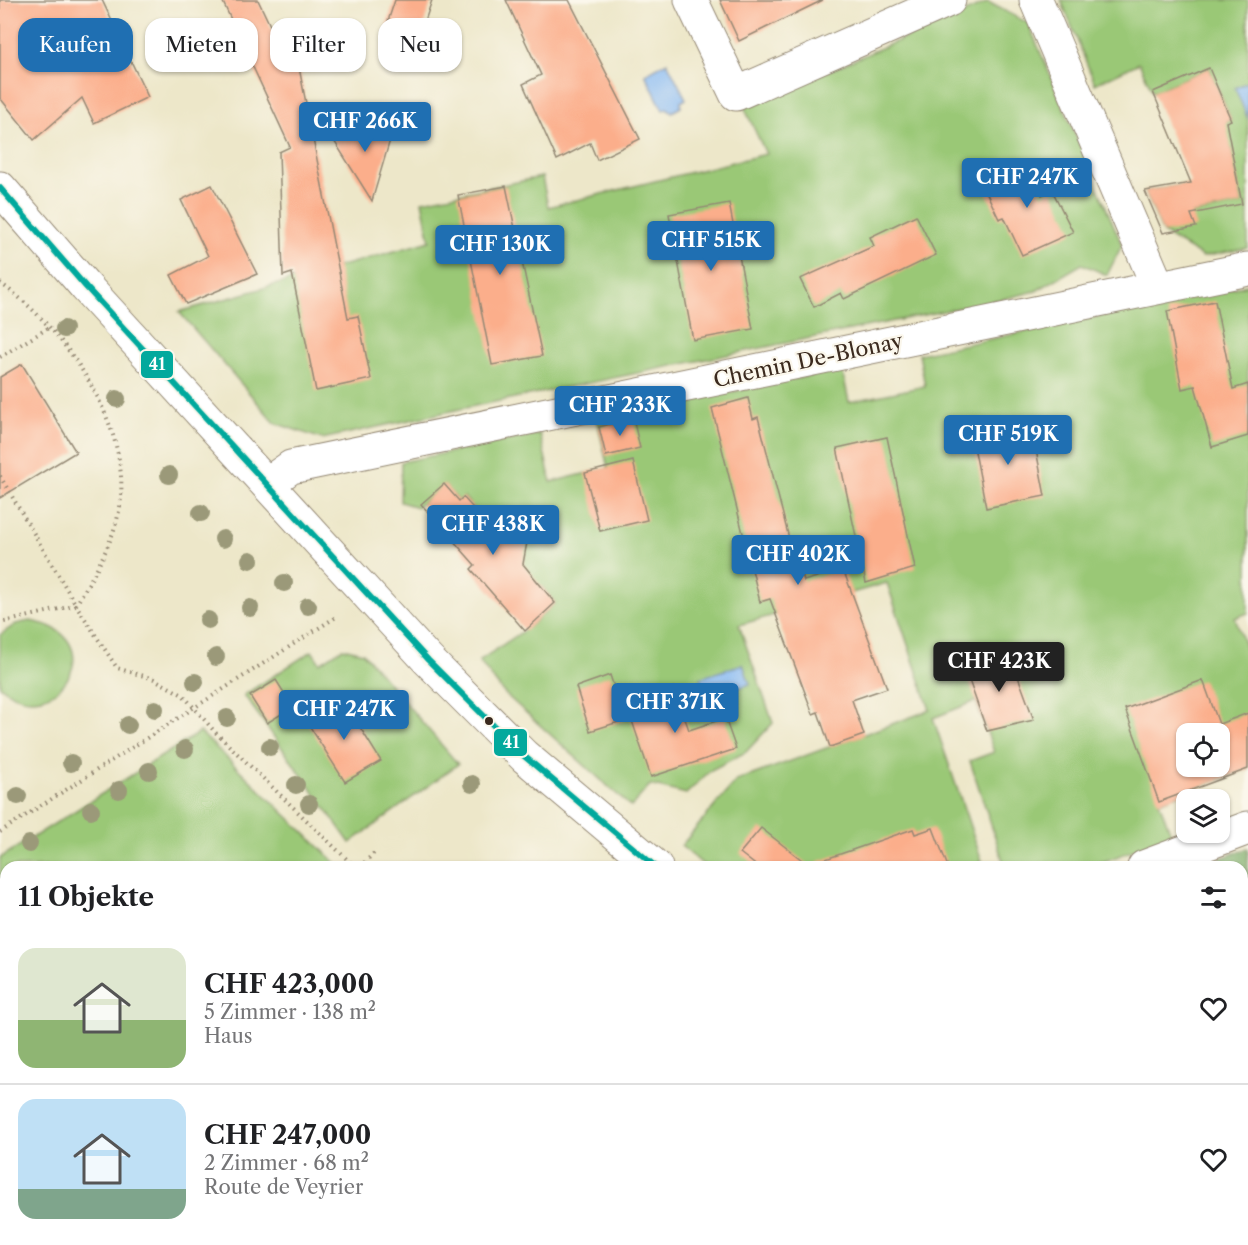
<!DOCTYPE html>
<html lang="de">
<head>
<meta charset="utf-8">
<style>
  body { margin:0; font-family:"Libre Caslon Text",serif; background:#f6f6f6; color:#202124; height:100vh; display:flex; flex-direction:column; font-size:22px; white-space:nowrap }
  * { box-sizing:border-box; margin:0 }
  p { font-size:20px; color:#757577 }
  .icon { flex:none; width:33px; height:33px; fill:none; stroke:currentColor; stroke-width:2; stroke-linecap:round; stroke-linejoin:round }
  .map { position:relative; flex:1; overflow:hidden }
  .sheet { position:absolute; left:0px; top:861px; width:1248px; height:384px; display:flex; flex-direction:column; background:#fff; border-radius:18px 18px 0 0; box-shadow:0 2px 4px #0004 }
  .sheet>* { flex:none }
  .hud { position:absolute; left:18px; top:18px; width:600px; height:54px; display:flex; gap:12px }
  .fabs { position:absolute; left:1176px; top:723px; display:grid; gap:12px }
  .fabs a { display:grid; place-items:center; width:54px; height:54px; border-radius:12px; background:#fff; box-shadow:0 2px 4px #0004; font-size:30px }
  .price { position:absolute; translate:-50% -51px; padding:0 14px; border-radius:6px; background:#1f6fb2; color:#fff; font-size:20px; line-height:39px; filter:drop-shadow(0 2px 3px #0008) }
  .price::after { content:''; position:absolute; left:50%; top:36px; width:18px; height:14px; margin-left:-9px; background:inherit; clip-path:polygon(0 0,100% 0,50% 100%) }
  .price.selected { background:#222; color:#fff }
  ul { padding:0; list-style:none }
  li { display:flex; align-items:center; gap:18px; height:150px; padding:0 18px }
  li+li { border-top:2px solid #e0e0e0 }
  li span { display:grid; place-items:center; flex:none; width:168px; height:120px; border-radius:18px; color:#555 }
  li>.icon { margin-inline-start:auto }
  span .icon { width:72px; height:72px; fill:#fffc; stroke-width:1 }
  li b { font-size:26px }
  h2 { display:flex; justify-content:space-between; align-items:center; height:72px; padding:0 18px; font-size:26px }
  .chip { padding:0 21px; border-radius:18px; background:#fff; box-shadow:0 2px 4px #0004; font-size:21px; line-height:54px }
  .chip.selected { background:#1f6fb2; color:#fff }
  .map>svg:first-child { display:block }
  .built { fill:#ebd8ba }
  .green { fill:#9ac876; stroke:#6a794a; stroke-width:1.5; fill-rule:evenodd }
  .forest { fill:#7bac67; stroke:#5b6b42; stroke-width:1.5 }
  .water { fill:#86b9f3; stroke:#607288; stroke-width:1.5 }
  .building { fill:#fbae8b; fill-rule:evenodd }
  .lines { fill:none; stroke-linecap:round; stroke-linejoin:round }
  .minor-casing { stroke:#948874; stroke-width:35 }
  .major-casing { stroke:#948874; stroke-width:35 }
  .path { stroke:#948874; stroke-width:4; stroke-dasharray:1.5 4.5; stroke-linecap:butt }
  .minor { stroke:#fff; stroke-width:33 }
  .major { stroke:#fff; stroke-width:33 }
  .bus-1-casing { stroke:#fbf7ec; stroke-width:10 }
  .bus-1 { stroke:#03a99d; stroke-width:6 }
  .tree { fill:#9b9979 }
  .bus-dot { fill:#3b2a1e; stroke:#fbf7ec; stroke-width:2 }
  .labels { text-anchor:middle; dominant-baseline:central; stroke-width:4.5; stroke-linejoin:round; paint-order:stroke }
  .street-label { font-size:21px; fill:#3b2a1e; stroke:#fbf7ec }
  .line-badge { stroke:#fbf7ec; stroke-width:2 }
  .badge-label { font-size:16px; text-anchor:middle; font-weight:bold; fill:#fff }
</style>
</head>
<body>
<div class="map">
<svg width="1248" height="1245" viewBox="0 0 1248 1245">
  <rect width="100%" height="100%" fill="#fbf7ec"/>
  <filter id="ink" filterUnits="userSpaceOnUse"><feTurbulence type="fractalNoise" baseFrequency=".0167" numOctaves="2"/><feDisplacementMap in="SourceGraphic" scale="12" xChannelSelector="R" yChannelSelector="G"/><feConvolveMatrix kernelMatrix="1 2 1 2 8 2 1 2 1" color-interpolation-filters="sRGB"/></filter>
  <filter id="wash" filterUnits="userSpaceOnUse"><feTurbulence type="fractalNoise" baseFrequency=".008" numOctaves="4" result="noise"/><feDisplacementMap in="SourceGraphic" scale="24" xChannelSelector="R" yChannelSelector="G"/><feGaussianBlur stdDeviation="1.35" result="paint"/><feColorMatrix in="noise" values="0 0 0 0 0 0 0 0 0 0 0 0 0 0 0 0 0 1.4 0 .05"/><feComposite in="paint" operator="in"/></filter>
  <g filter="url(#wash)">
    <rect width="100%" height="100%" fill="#ede7c9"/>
    <g class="built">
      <polygon points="0,1037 6,1047 6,1239 120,1239 123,1244 0,1245"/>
      <polygon points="669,1239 1021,1239 1029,1245 673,1245"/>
    </g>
    <g class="green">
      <polygon points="1061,0 1248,0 1248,248 1203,257 1163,233 1145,191 1186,184 1192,214 1242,204 1231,149 1217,126 1231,120 1209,68 1153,92 1139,63 1095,84"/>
      <polygon points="988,2 1028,23 1122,245 1107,275 1082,264 1036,291 1003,299 465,408 322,439 275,423 179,312 430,241 422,201 542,177 548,207 766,154 744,107"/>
      <path d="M1248 285V613L1235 618 1248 654V769L1159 802 1172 836 1089 867H1005L970 761 994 752 976 701 933 718 984 867H706L681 846 736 781 930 710 887 583 739 625 773 723 746 752 711 770 686 794 650 785 631 807 504 693 479 661 529 627 555 603 542 587 536 590 502 541 464 497 459 501 444 485 417 507 400 502 401 462 540 434 551 482 608 468 597 420 842 369 849 402 925 386 919 354ZM1186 734H1220V766H1186Z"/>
      <path d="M30 621C117 635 56 734 0 686V635L16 624Z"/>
      <polygon points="343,648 363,653 458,764 350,843 244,695 312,651 320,663"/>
      <polygon points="200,732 340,867 6,867 6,1047 0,1037 0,858"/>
      <polygon points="198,1239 645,1239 648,1245 221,1245"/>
    </g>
    <polygon class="forest" points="1248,848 1248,1245 1179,1245 1171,1239 1242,1239 1242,867 1197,867"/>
    <g class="water">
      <polygon points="667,62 686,99 681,102 681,107 672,112 667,108 663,110 645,74"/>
      <polygon points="1248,82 1248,119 1235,88"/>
      <polygon points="743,664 750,684 707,699 700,678"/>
    </g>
    <g id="blocks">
      <g class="building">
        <polygon points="0,0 102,0 148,97 94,123 82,98 34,140 0,98"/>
        <polygon points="222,0 258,0 285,57 296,52 348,318 358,316 371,379 316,391 292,273 283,276 279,152 290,147"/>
        <polygon points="395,0 432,0 419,39 386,27"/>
        <polygon points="506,0 569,0 640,139 597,160 590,143 557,160 523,84 541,75"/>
        <polygon points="720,0 823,0 739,41"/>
        <polygon points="1209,68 1231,120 1226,122 1242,204 1191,214 1196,227 1163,233 1145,191 1191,183 1153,92"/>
        <polygon points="378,119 384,138 392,133 372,201 331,136"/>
        <polygon points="1026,162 1042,195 1052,190 1073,232 1022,255 1004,217 999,219 982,183"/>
        <polygon points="212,185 257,274 186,304 171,275 208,256 181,200"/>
        <polygon points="506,186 542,356 492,365 458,195"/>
        <polygon points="729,203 753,329 693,340 669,214"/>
        <polygon points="916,215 936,255 844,299 841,293 814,307 800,279 874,246 870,237"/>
        <polygon points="1215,301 1233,389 1248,384 1248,436 1212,447 1195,386 1182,389 1167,311"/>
        <polygon points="22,364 76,452 0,498 0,377"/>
        <polygon points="748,398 753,419 758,417 792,550 795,549 804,581 843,569 887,688 852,700 864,735 830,747 818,712 813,714 770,599 760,602 712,408"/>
        <polygon points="633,418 640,448 606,456 599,427"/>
        <polygon points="1031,424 1045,496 986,508 972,436"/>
        <polygon points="887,437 915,568 866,583 837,448"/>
        <polygon points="633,461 647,520 600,531 585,473"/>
        <polygon points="444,484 459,501 463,497 503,541 532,515 523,564 555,603 525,631 471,569 475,565 421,504"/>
        <polygon points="1009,652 1034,720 987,731 965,669"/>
        <polygon points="610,675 625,720 590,731 576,687"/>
        <polygon points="276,680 293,707 267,723 250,696"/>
        <path d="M1203 680 1219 724 1248 713V769L1159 802 1125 709ZM1186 734H1220V766H1186Z"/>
        <polygon points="674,687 689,730 725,718 736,749 651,777 626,703"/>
        <polygon points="343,700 381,761 345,782 307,722"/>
        <polygon points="761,828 811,867 758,867 740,853"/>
        <polygon points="933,828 948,867 818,867 817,862 913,829 915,834"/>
      </g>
    </g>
  </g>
  <g filter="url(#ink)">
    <use href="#blocks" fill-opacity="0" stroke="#948874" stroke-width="1.5"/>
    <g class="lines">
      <defs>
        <g id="minor">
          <polyline points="691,0 736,94 949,0"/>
          <polyline points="1036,0 1158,287"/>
          <polyline points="267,484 291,467 1248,269"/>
          <polyline points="1144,867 1248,828"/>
        </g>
        <g id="major">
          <polyline points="0,188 86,287 428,660 524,756 656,867"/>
          <polyline points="1122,1239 1129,1245"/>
        </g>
      </defs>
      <use href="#minor" class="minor-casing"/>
      <use href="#major" class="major-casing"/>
      <g class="path">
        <path d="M0 283C64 327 132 425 120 506 114 542 94 574 76 605L117 668 154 679 183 695 215 732 355 867"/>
        <polyline points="0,357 50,327"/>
        <polyline points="0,476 76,605 0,623"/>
        <polyline points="0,832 336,617"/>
        <polyline points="360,867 375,852"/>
        <polyline points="0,1227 6,1227"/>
        <polyline points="158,1239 179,1245"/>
        <polyline points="658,1239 662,1245"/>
      </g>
      <use href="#minor" class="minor"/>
      <use href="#major" class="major"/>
      <defs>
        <polyline id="bus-1" points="0,188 86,287 428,660 524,756 656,867"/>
      </defs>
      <use href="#bus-1" class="bus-1-casing"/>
      <use href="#bus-1" class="bus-1"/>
    </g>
    <g class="tree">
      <circle cx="64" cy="329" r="9"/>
      <circle cx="117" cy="399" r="9"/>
      <circle cx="169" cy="475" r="9"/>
      <circle cx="201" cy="513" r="9"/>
      <circle cx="223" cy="539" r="9"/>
      <circle cx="250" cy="560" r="9"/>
      <circle cx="284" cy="583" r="9"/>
      <circle cx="308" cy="606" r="9"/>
      <circle cx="250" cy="608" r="9"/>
      <circle cx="208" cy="620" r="9"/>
      <circle cx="216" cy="657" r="9"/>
      <circle cx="195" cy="682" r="9"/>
      <circle cx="155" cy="709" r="9"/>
      <circle cx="227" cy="718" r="9"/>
      <circle cx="128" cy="725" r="9"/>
      <circle cx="270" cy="747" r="9"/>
      <circle cx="185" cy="749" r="9"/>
      <circle cx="71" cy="763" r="9"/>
      <circle cx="149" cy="771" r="9"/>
      <circle cx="472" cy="784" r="9"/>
      <circle cx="296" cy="785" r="9"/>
      <circle cx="119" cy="790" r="9"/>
      <circle cx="18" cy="796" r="9"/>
      <circle cx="309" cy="804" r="9"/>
      <circle cx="91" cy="810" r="9"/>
      <circle cx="29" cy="844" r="9"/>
    </g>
  </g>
  <circle class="bus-dot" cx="489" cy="721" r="5"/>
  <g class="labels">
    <g class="street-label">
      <text transform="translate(808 360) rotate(-12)">Chemin De-Blonay</text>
    </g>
  </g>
  <g class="line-badge">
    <rect x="140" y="350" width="34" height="29" rx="6" fill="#03a99d"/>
    <rect x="493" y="728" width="35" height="29" rx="6" fill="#03a99d"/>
  </g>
  <g class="badge-label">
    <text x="157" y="370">41</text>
    <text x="511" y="748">41</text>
  </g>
</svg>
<div class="fabs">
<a><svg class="icon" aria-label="locate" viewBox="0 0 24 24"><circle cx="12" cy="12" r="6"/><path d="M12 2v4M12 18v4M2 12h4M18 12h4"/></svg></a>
<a><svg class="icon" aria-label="layers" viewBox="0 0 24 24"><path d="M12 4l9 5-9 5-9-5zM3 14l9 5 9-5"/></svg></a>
</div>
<b class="price" style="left:365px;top:153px">CHF 266K</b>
<b class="price" style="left:1027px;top:209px">CHF 247K</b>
<b class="price" style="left:711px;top:272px">CHF 515K</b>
<b class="price" style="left:500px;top:276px">CHF 130K</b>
<b class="price" style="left:620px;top:437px">CHF 233K</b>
<b class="price" style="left:1008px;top:466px">CHF 519K</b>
<b class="price" style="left:493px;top:556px">CHF 438K</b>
<b class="price" style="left:798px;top:586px">CHF 402K</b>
<b class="price selected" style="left:999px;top:693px">CHF 423K</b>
<b class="price" style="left:675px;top:734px">CHF 371K</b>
<b class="price" style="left:344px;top:741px">CHF 247K</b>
<div class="hud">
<a class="chip selected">Kaufen</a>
<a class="chip">Mieten</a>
<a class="chip">Filter</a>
<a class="chip">Neu</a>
</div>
<section class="sheet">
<h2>11 Objekte<svg class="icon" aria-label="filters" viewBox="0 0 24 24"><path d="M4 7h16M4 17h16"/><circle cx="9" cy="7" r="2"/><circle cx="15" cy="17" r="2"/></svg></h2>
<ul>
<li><span style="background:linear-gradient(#dfe7d0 60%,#8fb573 0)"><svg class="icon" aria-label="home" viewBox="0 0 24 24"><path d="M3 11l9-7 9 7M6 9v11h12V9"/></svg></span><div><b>CHF 423,000</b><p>5 Zimmer · 138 m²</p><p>Haus</p></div><svg class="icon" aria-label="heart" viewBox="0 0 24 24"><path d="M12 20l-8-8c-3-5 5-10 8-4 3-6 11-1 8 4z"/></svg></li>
<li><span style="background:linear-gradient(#bfe0f5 75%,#7fa58c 0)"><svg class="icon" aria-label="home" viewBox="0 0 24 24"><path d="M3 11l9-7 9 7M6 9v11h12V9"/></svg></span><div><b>CHF 247,000</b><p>2 Zimmer · 68 m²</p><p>Route de Veyrier</p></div><svg class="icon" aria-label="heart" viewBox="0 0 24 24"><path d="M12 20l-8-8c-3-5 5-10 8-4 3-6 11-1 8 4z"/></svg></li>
</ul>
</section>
</div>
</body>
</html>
